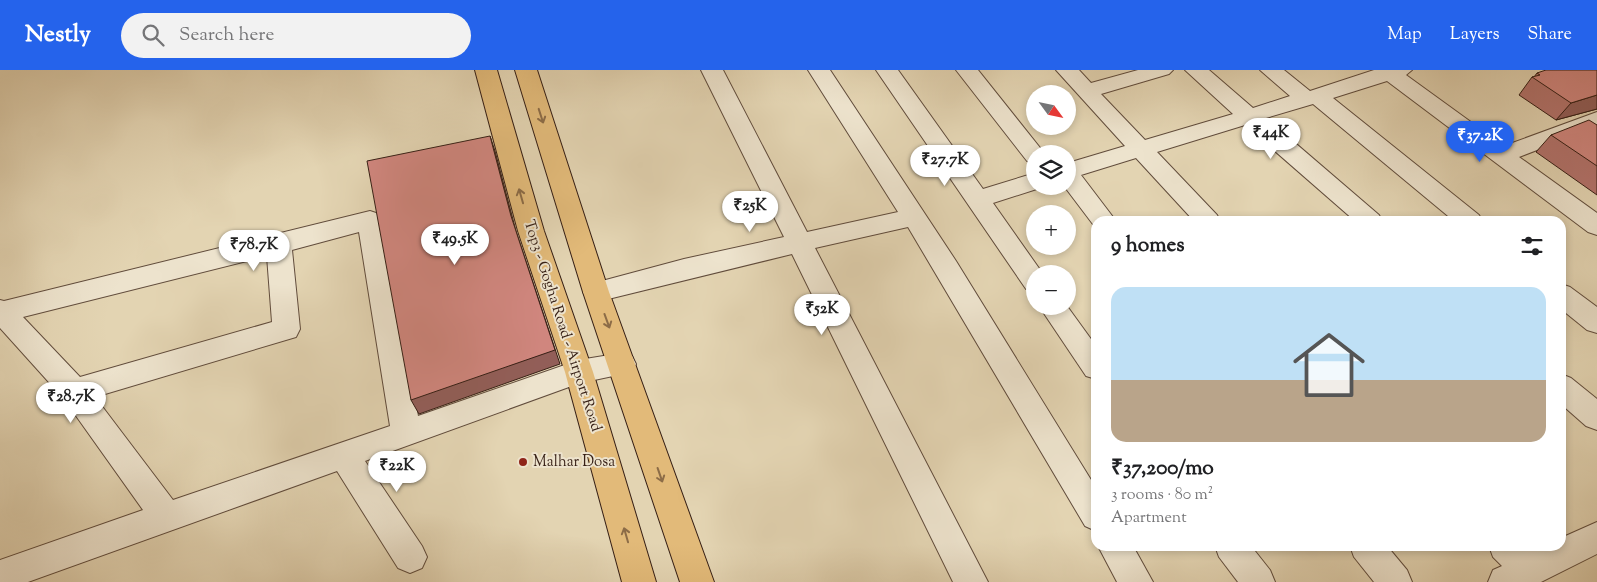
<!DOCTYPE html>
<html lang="en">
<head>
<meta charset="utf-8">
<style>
  body { margin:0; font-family:"Sorts Mill Goudy",serif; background:#f2f2f2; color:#202124; height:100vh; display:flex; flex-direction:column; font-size:19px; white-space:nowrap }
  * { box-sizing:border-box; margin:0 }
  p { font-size:16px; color:#757577 }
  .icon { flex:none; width:28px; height:28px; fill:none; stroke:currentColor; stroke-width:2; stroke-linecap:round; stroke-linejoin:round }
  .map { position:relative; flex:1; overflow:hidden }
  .side { position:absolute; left:1091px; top:146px; width:475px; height:335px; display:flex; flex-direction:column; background:#fff; border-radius:15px; box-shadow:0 2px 8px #0003 }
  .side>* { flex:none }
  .needle { width:32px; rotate:123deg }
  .buttons { position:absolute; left:1026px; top:15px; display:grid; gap:10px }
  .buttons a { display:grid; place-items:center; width:50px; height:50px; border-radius:50%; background:#fff; box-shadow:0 2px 8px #0003; font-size:25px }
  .price { position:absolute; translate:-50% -42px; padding:0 11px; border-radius:18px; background:#fff; color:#222; font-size:16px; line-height:32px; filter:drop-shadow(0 1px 2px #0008) }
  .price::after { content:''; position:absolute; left:50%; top:30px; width:15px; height:11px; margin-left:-8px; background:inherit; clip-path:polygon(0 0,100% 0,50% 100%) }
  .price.active { background:#2563eb; color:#fff }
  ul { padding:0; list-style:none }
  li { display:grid; align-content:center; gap:10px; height:265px; padding:0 20px }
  li span { display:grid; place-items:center; height:155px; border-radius:15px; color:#555 }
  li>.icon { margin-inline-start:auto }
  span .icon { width:90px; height:90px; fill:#fffc; stroke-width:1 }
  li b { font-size:21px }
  h2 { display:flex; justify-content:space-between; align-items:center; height:60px; padding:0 20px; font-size:21px }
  header { display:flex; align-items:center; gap:30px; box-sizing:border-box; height:70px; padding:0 25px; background:#2563eb; color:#fff }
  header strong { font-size:24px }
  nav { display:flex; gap:28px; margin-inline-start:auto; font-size:18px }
  .search { width:350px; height:45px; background:#f2f2f2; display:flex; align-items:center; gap:12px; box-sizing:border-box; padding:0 18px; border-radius:28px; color:#757577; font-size:19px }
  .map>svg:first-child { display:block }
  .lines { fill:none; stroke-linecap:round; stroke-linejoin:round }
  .minor-casing { stroke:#614c3c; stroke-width:2 }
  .major-casing { stroke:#361f15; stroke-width:2 }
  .minor { fill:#ede3cd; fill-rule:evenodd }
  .major { fill:#e2ba79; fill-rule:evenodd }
  .wall { fill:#b3736c; stroke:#361f15 }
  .shaded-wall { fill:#925e58; stroke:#361f15 }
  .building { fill:#d0867e; stroke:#361f15 }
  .oneway { stroke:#8c6c47 }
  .poi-dot { fill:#8f2418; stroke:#ede3cd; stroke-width:2 }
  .labels { text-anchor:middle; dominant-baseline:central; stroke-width:4; stroke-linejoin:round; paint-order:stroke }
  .street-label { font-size:15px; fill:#361f15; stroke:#ede3cd }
  .poi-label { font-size:15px; fill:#361f15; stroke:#ede3cd; text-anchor:start }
</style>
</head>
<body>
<header>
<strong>Nestly</strong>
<div class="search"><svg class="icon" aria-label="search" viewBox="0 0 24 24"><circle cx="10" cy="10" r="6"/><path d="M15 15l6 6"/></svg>Search here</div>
<nav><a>Map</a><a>Layers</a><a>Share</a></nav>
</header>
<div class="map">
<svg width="1597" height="512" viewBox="0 0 1597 512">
  <rect width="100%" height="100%" fill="#e3d4b2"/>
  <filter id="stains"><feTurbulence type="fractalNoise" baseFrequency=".004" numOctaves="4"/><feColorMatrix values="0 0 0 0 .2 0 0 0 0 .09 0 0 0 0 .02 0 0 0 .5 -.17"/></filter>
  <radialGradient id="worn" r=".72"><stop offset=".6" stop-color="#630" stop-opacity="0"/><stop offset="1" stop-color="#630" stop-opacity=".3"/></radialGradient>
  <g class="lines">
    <defs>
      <g id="minor">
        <polygon points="701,0 723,0 807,162 898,142 808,0 830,0 956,191 1096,418 1096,461 1085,456 908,157 815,178 988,512 953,512 792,184 596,232 587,229 583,222 587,215 684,189 784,167"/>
        <polygon points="876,0 898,0 983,119 1035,103 1035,116 1043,117 993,133 1043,204 1035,204 1035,222 1026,219"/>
        <polygon points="956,0 978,0 1045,84 1035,84 1035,94 1027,91"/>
        <polygon points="1056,0 1079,0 1091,13 1138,0 1173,0 1169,4 1101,24 1145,70 1233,44 1185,0 1209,0 1253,38 1290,26 1260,0 1284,0 1310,21 1374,0 1412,0 1406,5 1504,76 1597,42 1597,57 1519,87 1597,143 1597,165 1588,162 1387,11 1333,28 1479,145 1482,151 1454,151 1313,34 1266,48 1379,145 1382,151 1355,151 1245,55 1157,82 1217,145 1220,151 1194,151 1136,88 1081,105 1116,151 1096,151 1095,157 1064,116 1068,116 1068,93 1125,76"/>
        <path d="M370 141 379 144 382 150 418 346 579 290 622 283 632 286 636 294 632 302 580 313 365 391 422 476 427 487 422 498 410 503 398 498 337 401 28 512H0V490L143 440 64 329 0 258V230L4 231ZM359 162 390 356 173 430 95 327 296 267 300 259 292 180ZM267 186 272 252 80 307 23 247Z"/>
        <polygon points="1561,214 1570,217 1597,237 1597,263 1587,260 1561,239"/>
        <polygon points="1039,236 1067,236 1096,276 1096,309 1086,306"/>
        <polygon points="1561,304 1571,308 1597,329 1597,360 1586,356 1561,334"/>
        <polygon points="1597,452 1597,484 1541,512 1488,512 1493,500 1502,496 1493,487 1489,476 1528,476 1533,481 1544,476 1561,476 1561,468"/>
        <polygon points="1098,476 1133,476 1153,512 1117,512"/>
        <polygon points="1215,476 1251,476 1270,500 1275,512 1238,512 1219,487"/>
        <polygon points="1350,476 1387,476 1407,500 1412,512 1374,512 1354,487"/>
      </g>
      <g id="major">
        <polygon points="475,0 497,0 544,161 593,302 656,512 622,512 565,302 518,161"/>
        <polygon points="515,0 537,0 609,222 714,512 680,512 583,222"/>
      </g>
    </defs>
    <use href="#minor" class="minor-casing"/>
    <use href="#major" class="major-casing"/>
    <use href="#minor" class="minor"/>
    <use href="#major" class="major"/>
  </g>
  <g class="wall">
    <polygon points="1537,3 1597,39 1556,50 1519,25 1532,7 1534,7"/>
    <polygon points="1597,55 1597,125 1536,82 1551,65"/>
  </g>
  <g class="shaded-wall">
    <polygon points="1597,25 1597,39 1556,50 1571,33"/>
    <polygon points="490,66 495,81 516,161 560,294 419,344 411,330 511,146"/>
  </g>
  <g class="building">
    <polygon points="1546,0 1597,0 1597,25 1571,33 1532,7 1540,5 1537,3"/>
    <polygon points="1589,50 1597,55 1597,96 1551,65"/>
    <polygon points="490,66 511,146 555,280 411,330 367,91"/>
  </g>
  <defs><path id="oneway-shaft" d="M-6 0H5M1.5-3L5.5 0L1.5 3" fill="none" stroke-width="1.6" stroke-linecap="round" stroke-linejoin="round" transform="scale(1.25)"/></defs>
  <g class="oneway">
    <use href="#oneway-shaft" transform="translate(541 46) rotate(72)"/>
    <use href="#oneway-shaft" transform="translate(521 126) rotate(-106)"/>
    <use href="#oneway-shaft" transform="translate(607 251) rotate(70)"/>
    <use href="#oneway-shaft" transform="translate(660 405) rotate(71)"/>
    <use href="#oneway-shaft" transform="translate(626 465) rotate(-106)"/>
  </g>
  <circle class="poi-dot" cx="523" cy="392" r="5"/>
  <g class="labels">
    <g class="street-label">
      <text transform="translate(562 256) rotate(72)">Top3 - Gogha Road - Airport Road</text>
    </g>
    <g class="poi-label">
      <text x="533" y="392">Malhar Dosa</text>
    </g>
  </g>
  <rect width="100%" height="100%" filter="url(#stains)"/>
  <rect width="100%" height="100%" fill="url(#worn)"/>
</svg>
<div class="buttons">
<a><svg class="needle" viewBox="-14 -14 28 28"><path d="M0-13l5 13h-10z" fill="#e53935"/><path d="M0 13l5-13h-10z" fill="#757577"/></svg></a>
<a><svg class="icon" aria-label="layers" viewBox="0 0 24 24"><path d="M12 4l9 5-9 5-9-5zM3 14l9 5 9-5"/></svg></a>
<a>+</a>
<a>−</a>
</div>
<b class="price" style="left:1271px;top:90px">₹44K</b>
<b class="price active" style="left:1480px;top:93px">₹37.2K</b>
<b class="price" style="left:945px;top:117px">₹27.7K</b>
<b class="price" style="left:750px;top:163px">₹25K</b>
<b class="price" style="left:455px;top:196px">₹49.5K</b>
<b class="price" style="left:254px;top:202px">₹78.7K</b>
<b class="price" style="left:822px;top:266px">₹52K</b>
<b class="price" style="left:71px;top:354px">₹28.7K</b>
<b class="price" style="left:397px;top:423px">₹22K</b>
<section class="side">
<h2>9 homes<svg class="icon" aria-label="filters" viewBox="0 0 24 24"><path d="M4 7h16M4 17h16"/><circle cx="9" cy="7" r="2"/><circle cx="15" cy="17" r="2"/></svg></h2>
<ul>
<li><span style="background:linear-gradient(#bfe0f5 60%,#b9a48a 0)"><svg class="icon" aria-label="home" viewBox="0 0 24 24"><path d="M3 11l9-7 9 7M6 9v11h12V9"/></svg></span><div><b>₹37,200/mo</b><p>3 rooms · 80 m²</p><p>Apartment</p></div></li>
</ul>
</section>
</div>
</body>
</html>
